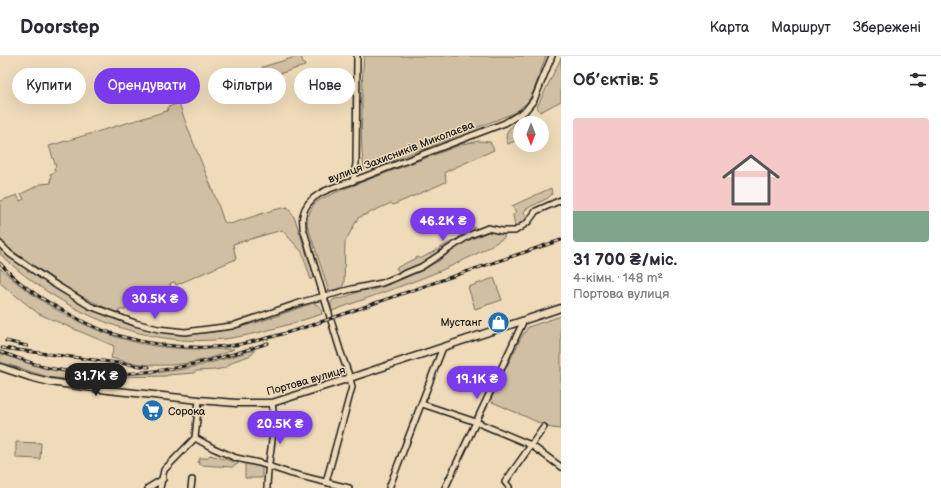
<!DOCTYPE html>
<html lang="uk">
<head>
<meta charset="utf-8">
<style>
  body { margin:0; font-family:"Balsamiq Sans",sans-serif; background:#f2f2f3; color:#2b2b33; height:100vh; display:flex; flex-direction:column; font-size:15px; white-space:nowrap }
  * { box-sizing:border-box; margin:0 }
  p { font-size:13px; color:#7c7c81 }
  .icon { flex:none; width:22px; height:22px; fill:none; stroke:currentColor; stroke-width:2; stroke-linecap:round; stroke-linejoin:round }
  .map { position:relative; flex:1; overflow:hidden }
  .panel { display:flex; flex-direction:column; background:#fff; width:380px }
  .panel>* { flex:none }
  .guide { position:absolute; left:12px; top:12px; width:380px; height:36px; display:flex; gap:8px }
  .needle { width:26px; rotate:180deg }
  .tools { position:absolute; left:513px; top:60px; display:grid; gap:8px }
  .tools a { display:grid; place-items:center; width:36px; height:36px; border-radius:50%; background:#fff; box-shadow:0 4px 16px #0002; font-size:20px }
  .price { position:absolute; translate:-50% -34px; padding:0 9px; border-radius:14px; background:#7c3aed; color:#fff; font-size:13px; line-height:26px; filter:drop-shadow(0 1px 2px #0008) }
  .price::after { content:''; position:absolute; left:50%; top:24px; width:12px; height:9px; margin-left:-6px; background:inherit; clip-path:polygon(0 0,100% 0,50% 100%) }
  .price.selected { background:#222; color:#fff }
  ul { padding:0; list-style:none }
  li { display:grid; align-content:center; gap:8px; height:212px; padding:0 12px }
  li span { display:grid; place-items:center; height:124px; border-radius:4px; color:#555 }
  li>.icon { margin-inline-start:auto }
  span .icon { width:72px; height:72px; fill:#fffc; stroke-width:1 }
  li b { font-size:17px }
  h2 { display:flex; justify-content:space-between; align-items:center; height:48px; padding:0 12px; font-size:17px }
  .pill { padding:0 14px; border-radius:18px; background:#fff; box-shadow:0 4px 16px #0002; font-size:14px; line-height:36px }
  .pill.selected { background:#7c3aed; color:#fff }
  header { display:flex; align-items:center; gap:24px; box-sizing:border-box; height:56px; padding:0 20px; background:#fff; border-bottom:1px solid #e1e1e2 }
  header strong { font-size:19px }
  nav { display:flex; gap:22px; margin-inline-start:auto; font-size:14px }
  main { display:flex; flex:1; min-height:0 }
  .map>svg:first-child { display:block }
  .green { fill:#d0bfa2; stroke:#766e5f }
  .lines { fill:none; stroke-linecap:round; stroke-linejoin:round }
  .minor-casing { stroke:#1c1c1c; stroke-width:8 }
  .major-casing { stroke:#1c1c1c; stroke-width:9 }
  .minor { stroke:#efdbb9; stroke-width:5 }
  .major { stroke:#efdbb9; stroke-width:6 }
  .rail-casing { stroke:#1c1c1c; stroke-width:3 }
  .rail { stroke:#efdbb9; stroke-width:1.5; stroke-dasharray:4.5; stroke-linecap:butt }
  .labels { text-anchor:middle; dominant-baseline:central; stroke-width:3; stroke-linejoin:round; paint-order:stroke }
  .street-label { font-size:11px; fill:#1c1c1c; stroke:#efdbb9 }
  .poi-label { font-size:11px; fill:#1c1c1c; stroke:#efdbb9; text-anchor:end }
</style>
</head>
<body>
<header>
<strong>Doorstep</strong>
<nav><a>Карта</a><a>Маршрут</a><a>Збережені</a></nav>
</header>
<main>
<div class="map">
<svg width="561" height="432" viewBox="0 0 561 432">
  <rect width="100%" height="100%" fill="#efdbb9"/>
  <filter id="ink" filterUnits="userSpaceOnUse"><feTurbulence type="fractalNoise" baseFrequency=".025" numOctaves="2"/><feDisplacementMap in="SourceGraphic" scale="8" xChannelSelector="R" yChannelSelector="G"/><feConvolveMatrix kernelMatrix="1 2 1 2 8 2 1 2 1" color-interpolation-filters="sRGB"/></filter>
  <g filter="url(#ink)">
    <g class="green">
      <polygon points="299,0 301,0 303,7 304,7 305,10 265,22 262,11"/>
      <path d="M364 0H546L534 34 527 47 514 57 377 111 364 113C361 94 361 76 362 57 362 38 362 19 364 0Z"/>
      <polygon points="561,2 561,45 540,56 537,51"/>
      <path d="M179 47C192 88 211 125 224 166L230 168 273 154 288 151 295 163 314 219 313 222 311 224 302 196 282 174 233 188 236 203 176 229 175 226 170 227 172 238 156 241 155 237 148 238V240L144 241V243L130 246V240H126V254H119V258L73 236 11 194 0 183V145L17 139 20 145 24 143 21 138 41 128 51 127 50 123 52 122 50 118 55 116 54 112 56 111 49 90 167 55 168 51Z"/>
      <path d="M533 60 536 67H520V83L508 88C500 70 520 67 533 60Z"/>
      <polygon points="479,85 490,86 494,94 445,116 446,126 393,149 391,147 358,162 345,186 344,228 341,232 329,235 307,168 309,158 313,149 321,143 341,134 463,88"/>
      <polygon points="551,132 552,138 548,142 526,153 524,156 527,163 524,166 515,171 513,159 516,156 512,150"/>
      <polygon points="463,169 477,172 420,209 399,216 396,212 418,201 420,203 460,181"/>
      <path d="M490 175 502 178 505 181C454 215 390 233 332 255L331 252V246L334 243 343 242 360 235 372 234 393 227 423 214 440 204 456 190Z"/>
      <path d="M0 192C16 208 38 220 57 233 108 266 164 286 226 274 255 269 284 257 313 247L320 250 322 258C294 267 266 276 237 281 151 297 62 257 0 198Z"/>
      <path d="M0 212C39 249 96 280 149 289 177 294 206 293 234 293 193 311 154 314 111 302L114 290 39 258 0 227Z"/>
      <polygon points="494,222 502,244 475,253 468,231"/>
      <polygon points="561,260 561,373 551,372 490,345 520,284 528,271"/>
      <path d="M254 294V296L249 300 234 305 225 312 215 314 197 315 193 317 168 319 166 320 118 321 103 326 97 322H83L76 325 48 321 0 306V297C14 302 27 308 40 311 81 323 141 320 183 313 207 309 230 301 254 294Z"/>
      <polygon points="16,386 41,387 40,403 16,402"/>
      <polygon points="210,399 238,407 238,408 232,411 201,409 198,407 200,402 207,402"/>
      <polygon points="245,406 262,411 262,422 245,422"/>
    </g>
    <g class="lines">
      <defs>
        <g id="minor">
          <polyline points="353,125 356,108 357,0"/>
          <polyline points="0,188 10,198 51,226 90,250 135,267 158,273 185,276 232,270 302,246 352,233 382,227 421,211 470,179 488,172 502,175 515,175 528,166 536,155 561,144"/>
          <polyline points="422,348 476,366 531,389 561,411"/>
          <polyline points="195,382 213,392 236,402 259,407 289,417 349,432"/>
          <path d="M326 426 352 331 350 322 340 294 303 172C303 168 302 163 303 159 307 137 335 131 353 125L505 67 525 55 534 44 552 0"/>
          <polyline points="509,431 505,426 544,371"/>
          <polyline points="148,432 163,423"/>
          <polyline points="160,432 164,414 195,382 199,344"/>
          <polyline points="191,432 192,424"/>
          <path d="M267 432C267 404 277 375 272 347"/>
          <polyline points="389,432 443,291"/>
          <polyline points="445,432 524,264"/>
        </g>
        <polyline id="major" points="0,311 30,321 50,326 108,334 199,344 236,347 272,347 350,322 561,252"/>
      </defs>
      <use href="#minor" class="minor-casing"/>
      <use href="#major" class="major-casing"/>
      <use href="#minor" class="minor"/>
      <use href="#major" class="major"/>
      <defs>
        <g id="rail">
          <path d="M0 207C17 227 40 242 62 254 70 258 78 263 86 267 132 289 196 297 246 287 295 277 342 258 390 242 447 222 504 203 561 184"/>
          <polyline points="6,285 27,290"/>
          <polyline points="2,292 149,311"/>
          <path d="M0 296C16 301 33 308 49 312 125 327 197 311 268 287"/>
        </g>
      </defs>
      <use href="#rail" class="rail-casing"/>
      <use href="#rail" class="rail"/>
    </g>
  </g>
  <defs>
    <symbol id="shop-disc" viewBox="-11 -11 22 22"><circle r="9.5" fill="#1f6fb2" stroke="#efdbb9"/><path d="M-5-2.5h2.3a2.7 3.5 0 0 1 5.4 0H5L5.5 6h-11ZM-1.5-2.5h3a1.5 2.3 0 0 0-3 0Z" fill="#fff"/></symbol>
    <symbol id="supermarket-disc" viewBox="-11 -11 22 22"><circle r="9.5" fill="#1f6fb2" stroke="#efdbb9"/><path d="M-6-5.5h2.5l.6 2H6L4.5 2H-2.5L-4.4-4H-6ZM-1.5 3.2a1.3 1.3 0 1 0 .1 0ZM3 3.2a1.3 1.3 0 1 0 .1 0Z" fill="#fff"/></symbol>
  </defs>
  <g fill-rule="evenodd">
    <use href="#shop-disc" x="486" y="254" width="25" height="25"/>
    <use href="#supermarket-disc" x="140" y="342" width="25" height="25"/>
  </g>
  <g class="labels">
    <g class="street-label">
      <text transform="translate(401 96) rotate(-21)">вулиця Захисників Миколаєва</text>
      <text transform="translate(306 325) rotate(-16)">Портова вулиця</text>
    </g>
    <g class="poi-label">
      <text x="482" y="266">Мустанг</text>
      <text x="168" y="355" text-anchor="start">Сорока</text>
    </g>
  </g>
</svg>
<div class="tools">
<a><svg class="needle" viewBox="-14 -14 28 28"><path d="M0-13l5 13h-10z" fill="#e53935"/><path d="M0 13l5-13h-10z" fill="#7c7c81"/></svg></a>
</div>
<b class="price" style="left:443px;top:186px">46.2K ₴</b>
<b class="price" style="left:155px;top:264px">30.5K ₴</b>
<b class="price selected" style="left:96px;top:341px">31.7K ₴</b>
<b class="price" style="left:477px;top:344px">19.1K ₴</b>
<b class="price" style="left:280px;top:389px">20.5K ₴</b>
<div class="guide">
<a class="pill">Купити</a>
<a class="pill selected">Орендувати</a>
<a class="pill">Фільтри</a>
<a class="pill">Нове</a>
</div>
</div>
<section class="panel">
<h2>Об’єктів: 5<svg class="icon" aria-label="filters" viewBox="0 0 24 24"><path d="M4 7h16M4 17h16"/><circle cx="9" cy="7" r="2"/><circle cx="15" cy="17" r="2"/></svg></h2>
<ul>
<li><span style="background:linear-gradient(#f6c9c9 75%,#7fa58c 0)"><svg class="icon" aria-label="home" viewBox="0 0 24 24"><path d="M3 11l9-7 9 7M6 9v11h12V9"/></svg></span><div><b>31 700 ₴/міс.</b><p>4-кімн. · 148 m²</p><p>Портова вулиця</p></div></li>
</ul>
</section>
</main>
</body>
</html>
